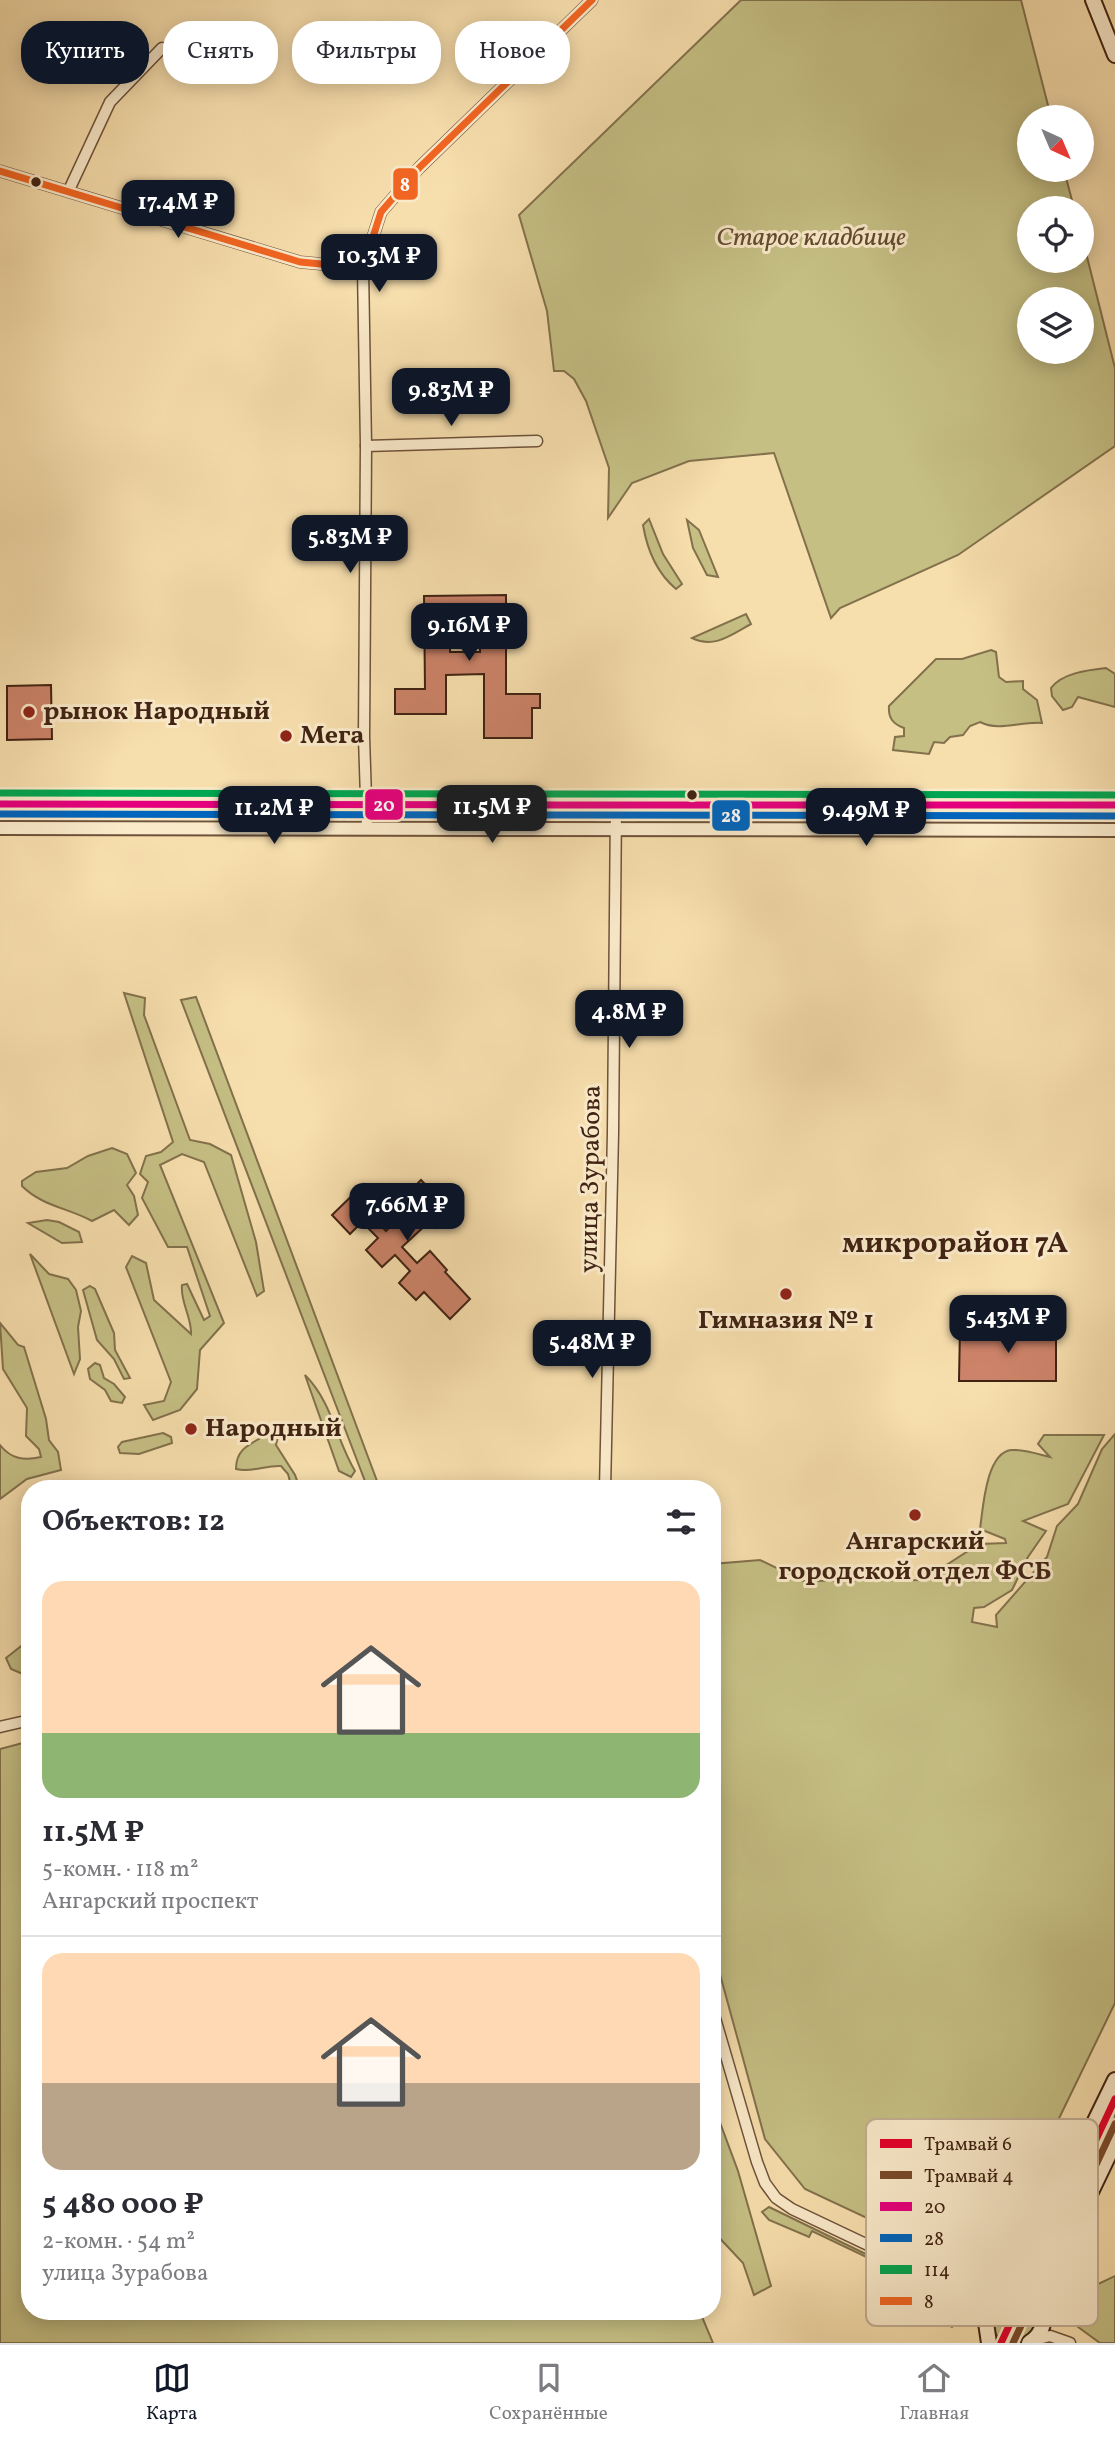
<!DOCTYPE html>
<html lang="ru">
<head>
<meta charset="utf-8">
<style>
  body { margin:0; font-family:Vollkorn,serif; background:#f2f2f3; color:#2b2b33; height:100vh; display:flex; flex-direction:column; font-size:26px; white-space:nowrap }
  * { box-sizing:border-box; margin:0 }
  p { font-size:23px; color:#7c7c81 }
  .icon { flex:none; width:38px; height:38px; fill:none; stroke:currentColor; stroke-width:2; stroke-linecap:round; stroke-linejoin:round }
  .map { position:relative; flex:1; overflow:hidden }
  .panel { position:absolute; left:21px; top:1480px; width:700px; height:840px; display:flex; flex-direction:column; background:#fff; border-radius:28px; box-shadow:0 4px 18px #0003 }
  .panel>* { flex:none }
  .banner { position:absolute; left:21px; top:21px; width:700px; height:63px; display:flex; gap:14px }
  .needle { width:46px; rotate:136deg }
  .tools { position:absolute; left:1017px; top:105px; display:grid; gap:14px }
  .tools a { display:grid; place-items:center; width:77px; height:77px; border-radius:50%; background:#fff; box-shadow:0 4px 18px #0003; font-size:35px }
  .price { position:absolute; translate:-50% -60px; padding:0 16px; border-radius:14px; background:#111827; color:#fff; font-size:23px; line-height:46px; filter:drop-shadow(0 2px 4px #0008) }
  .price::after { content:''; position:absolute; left:50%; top:42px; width:21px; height:16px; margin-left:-10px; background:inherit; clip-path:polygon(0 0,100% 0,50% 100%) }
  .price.current { background:#222; color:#fff }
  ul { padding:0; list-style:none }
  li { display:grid; align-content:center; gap:14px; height:371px; padding:0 21px }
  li+li { border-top:2px solid #e1e1e2 }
  li span { display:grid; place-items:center; height:217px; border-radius:21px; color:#555 }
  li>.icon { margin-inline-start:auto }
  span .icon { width:126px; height:126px; fill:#fffc; stroke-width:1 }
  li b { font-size:30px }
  h2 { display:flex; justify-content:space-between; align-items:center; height:84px; padding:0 21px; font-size:30px }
  .pill { padding:0 24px; border-radius:28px; background:#fff; box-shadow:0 4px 18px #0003; font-size:24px; line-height:63px }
  .pill.current { background:#111827; color:#fff }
  .dock { display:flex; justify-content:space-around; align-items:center; height:98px; border-top:2px solid #e1e1e2; background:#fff; font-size:19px; color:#7c7c81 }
  .dock a { display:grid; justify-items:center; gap:4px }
  .dock .current { color:#111827 }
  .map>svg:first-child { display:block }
  .green { fill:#c5bf84; stroke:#82714c; stroke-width:2; fill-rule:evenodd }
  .building { fill:#cc8369; stroke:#402313; stroke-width:2; fill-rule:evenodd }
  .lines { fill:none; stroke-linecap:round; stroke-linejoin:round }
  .minor-casing { stroke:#6e523a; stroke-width:13 }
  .tertiary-casing { stroke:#6e523a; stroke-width:16 }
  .secondary-casing { stroke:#402313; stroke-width:18 }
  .minor { stroke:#faeaca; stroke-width:10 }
  .tertiary { stroke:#faeaca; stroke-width:12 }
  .secondary { stroke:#faeaca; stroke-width:14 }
  .bus-1-casing { stroke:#faeaca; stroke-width:12 }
  .bus-2-casing { stroke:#faeaca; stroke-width:12 }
  .bus-3-casing { stroke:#faeaca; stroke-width:12 }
  .bus-4-casing { stroke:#faeaca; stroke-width:12 }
  .bus-1 { stroke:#e5007d; stroke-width:7 }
  .bus-2 { stroke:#0065bd; stroke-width:7 }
  .bus-3 { stroke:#00a651; stroke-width:7 }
  .bus-4 { stroke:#f26522; stroke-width:7 }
  .tram-1-casing { stroke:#faeaca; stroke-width:12 }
  .tram-2-casing { stroke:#faeaca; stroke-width:12 }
  .tram-1 { stroke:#e4002b; stroke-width:7 }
  .tram-2 { stroke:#7a4b2a; stroke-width:7 }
  .bus-dot { fill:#402313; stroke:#faeaca; stroke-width:2.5 }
  .poi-dot { fill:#8f2418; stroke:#faeaca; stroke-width:2.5 }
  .labels { text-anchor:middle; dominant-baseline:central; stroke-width:6; stroke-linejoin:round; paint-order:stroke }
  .park-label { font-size:26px; font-style:italic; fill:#614a2f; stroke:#faeaca }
  .poi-label { font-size:26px; font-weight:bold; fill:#402313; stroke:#faeaca; text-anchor:start }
  .street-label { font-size:26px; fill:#402313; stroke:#faeaca }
  .quarter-label { font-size:30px; font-weight:bold; fill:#402313; stroke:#faeaca }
  .key { fill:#faeaca; stroke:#c2ae93; stroke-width:2 }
  .key-label { font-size:19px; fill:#402313 }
  .line-badge { stroke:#faeaca; stroke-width:2.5 }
  .badge-label { font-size:19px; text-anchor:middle; font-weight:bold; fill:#fff }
</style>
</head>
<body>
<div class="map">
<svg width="1115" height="2343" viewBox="0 0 1115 2343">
  <rect width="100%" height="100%" fill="#f7dead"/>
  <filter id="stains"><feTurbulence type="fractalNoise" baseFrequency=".00286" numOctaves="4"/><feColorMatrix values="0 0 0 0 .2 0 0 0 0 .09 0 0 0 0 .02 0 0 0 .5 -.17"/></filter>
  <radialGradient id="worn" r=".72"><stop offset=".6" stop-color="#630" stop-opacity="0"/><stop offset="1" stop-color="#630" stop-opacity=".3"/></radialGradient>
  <g class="green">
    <path d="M741 0H1021L1051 117H1029V170H1064L1074 208H1029V261H1082V237L1115 368V446L958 555 840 608 831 618 774 453 689 461 632 483 608 518 609 468 586 401 574 379 564 371H554L547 311 519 215ZM1029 299H1082V352H1029Z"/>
    <path d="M649 519 663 554 682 584 676 589C657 573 647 549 643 525Z"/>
    <polygon points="687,520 699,530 718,577 707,575 693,548"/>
    <path d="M746 614 751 624C731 635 714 649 692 638Z"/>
    <path d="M991 650 996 652 999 677 1006 682 1023 681V689L1037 700 1042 723C1021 721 999 732 980 722L970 726 963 735 950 737 944 743 934 742 929 754 893 750 895 737 904 736V728C893 724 888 718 889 706L936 659H962Z"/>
    <path d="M1106 668 1115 674V707L1078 697 1072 707 1063 710 1052 696 1051 688C1062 673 1088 670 1106 668Z"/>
    <polygon points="1115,812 1115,822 637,821 637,816"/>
    <polygon points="344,813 344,822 0,821 0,814"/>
    <polygon points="389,813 594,815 594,822 389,820"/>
    <path d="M124 993 145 998 144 1015 190 1140 210 1144 231 1155 256 1242 264 1291 257 1296 204 1162 182 1154 160 1165 224 1323 200 1350 197 1389 180 1410 153 1420 144 1405 164 1401 171 1382 126 1267 132 1256 146 1263 154 1300 191 1334C192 1318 180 1302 182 1285L187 1284 204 1320 210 1316 187 1247H168L142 1198 148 1182 140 1174 146 1156 161 1152 173 1142Z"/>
    <polygon points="196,997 380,1489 368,1489 181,1000"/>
    <path d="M112 1148 127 1154 136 1173 127 1185 134 1196 138 1215 129 1225 114 1210 92 1221C68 1208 42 1206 22 1186V1181L36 1172 67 1168 88 1156Z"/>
    <polygon points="47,1220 59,1222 79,1232 82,1242 62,1243 28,1223"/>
    <polygon points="30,1254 49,1274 68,1279 76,1290 81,1311 78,1327 80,1359 74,1374"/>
    <polygon points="90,1286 95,1289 114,1333 115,1350 130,1378 124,1379 114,1359 97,1340 83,1290"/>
    <path d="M0 1323 18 1345 24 1347 46 1419 49 1440 58 1452 61 1470 27 1479 0 1499V1445C11 1459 24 1461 41 1457L39 1449 26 1436 27 1408 3 1369Z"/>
    <polygon points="95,1363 100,1365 104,1378 114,1384 125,1397 122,1403 111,1401 105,1390 90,1379 88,1369"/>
    <path d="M305 1375C332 1402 336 1439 355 1471L351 1477 339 1471Z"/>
    <polygon points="163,1433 171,1437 172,1443 139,1454 120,1453 118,1447 122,1442"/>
    <path d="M269 1433 278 1436 276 1445 295 1475 300 1489H292L288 1474 281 1466C265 1465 253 1473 236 1469 236 1447 252 1444 269 1433Z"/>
    <path d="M1115 1434V2003L984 2273 805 2189 765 2139 712 1945V1564L760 1560 803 1581 923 1580 979 1544 1006 1543 1005 1539 980 1529C983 1508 986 1453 1011 1450 1023 1449 1038 1454 1050 1457L1038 1444 1044 1435H1104L1068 1504 1023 1521 1046 1531 1028 1557 1012 1590 984 1607 974 1608 972 1622 997 1627 996 1615 1047 1557 1057 1526 1078 1504 1102 1449Z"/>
    <polygon points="30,1639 30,1677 11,1669 6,1658"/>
    <polygon points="30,1741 30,2312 700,2312 713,2343 0,2343 0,1749"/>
    <polygon points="1115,2089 1115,2125 1036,2288 1024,2282"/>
    <polygon points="712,2101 738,2171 771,2286 754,2295 743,2263 712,2230"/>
    <polygon points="769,2207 942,2291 943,2296 937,2299 919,2291 921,2283 812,2231 809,2237 769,2220 762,2212"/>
    <polygon points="1115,2276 1115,2343 1100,2343 1078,2327 1096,2285"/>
    <path d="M1005 2294 1030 2297 1040 2324 1023 2343C1001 2343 995 2338 988 2318Z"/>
    <polygon points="914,2303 935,2311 961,2306 952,2327 912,2308"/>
  </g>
  <g class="building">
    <path d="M506 595V694H540V708H532V738H484V674L446 675V714H395V689H425L424 596ZM480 620V652H450V621Z"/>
    <polygon points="51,685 52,739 7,740 7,686"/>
    <polygon points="421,1180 452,1212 435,1228 429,1222 402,1247 417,1263 430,1251 447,1270 445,1272 470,1299 450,1319 424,1292 416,1300 399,1283 410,1271 395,1255 382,1267 366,1250 378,1238 362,1222 350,1234 332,1215 364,1184 382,1202 370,1214 386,1231 412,1205 404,1197"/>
    <polygon points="960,1328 1056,1328 1056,1381 959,1381"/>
  </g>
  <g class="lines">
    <defs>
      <g id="minor">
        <polyline points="0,171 300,262 363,268"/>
        <polyline points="69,190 110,102 162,48"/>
        <polyline points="366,446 537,441"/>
        <polyline points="367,829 364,737 366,446 363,268 381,212 419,168 592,0"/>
        <polyline points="605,1489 613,1133 616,805"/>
        <polyline points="0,1727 30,1720"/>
        <polyline points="712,2008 757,2162 765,2183 776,2198 792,2209 967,2292 983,2296 999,2293"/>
        <polyline points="1034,2340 1050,2336 1070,2343"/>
      </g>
      <g id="tertiary">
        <polyline points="0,804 300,803 743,807 1115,805"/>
        <polyline points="0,828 1115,830"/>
      </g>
      <g id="secondary">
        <polyline points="1093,0 1115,55"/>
        <path d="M1003 2291C1036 2282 1060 2323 1029 2343"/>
        <polyline points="1043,2312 1042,2294 1115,2142"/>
        <polyline points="989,2343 985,2316 989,2305 1021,2273 1115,2080"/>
      </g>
    </defs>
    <use href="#minor" class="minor-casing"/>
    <use href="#tertiary" class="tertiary-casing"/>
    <use href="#secondary" class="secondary-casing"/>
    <use href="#minor" class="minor"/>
    <use href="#tertiary" class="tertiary"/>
    <use href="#secondary" class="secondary"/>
    <defs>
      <path id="bus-1" d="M0 804C372 803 743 807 1115 805"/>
      <path id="bus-2" d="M0 814C372 813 743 817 1115 816"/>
      <path id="bus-3" d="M0 793C372 792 743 796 1115 795"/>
      <polyline id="bus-4" points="0,171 300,262 363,268 381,212 419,168 592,0"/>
    </defs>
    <use href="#bus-1" class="bus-1-casing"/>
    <use href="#bus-2" class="bus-2-casing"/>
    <use href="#bus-3" class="bus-3-casing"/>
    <use href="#bus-4" class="bus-4-casing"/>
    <use href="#bus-1" class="bus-1"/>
    <use href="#bus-2" class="bus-2"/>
    <use href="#bus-3" class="bus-3"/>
    <use href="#bus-4" class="bus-4"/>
    <defs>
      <polyline id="tram-1" points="1001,2343 1115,2099"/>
      <polyline id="tram-2" points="1013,2343 1115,2124"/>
    </defs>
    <use href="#tram-1" class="tram-1-casing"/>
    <use href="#tram-2" class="tram-2-casing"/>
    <use href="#tram-1" class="tram-1"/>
    <use href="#tram-2" class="tram-2"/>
  </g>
  <g class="bus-dot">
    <circle cx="36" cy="182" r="6"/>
    <circle cx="692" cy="795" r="6"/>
  </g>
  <g class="poi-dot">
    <circle cx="29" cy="712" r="7"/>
    <circle cx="286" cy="736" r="7"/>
    <circle cx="786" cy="1294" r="7"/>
    <circle cx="191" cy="1429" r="7"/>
    <circle cx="915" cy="1515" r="7"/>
  </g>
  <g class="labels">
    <g class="park-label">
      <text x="811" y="238">Старое кладбище</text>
    </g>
    <g class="poi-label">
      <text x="43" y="712">рынок Народный</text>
      <text x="300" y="736">Мега</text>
      <text x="786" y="1321" text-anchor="middle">Гимназия № 1</text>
      <text x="205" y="1429">Народный</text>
      <text x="915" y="1542" text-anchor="middle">Ангарский<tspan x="915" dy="30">городской отдел ФСБ</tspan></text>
    </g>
    <g class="street-label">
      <text transform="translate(591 1179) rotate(-89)">улица Зурабова</text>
    </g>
    <g class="quarter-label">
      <text x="955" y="1244">микрорайон 7А</text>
    </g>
  </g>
  <rect x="866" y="2119" width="232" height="207" rx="10" class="key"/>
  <rect x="880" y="2139" width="32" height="9" fill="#e4002b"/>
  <rect x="880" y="2171" width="32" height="8" fill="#7a4b2a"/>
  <rect x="880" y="2202" width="32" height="9" fill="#e5007d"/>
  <rect x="880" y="2234" width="32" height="8" fill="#0065bd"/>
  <rect x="880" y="2265" width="32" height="9" fill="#00a651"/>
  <rect x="880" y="2297" width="32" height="8" fill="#f26522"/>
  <g class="key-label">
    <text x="924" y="2150">Трамвай 6</text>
    <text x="924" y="2182">Трамвай 4</text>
    <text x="924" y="2213">20</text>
    <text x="924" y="2245">28</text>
    <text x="924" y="2276">114</text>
    <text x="924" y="2308">8</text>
  </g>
  <g class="line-badge">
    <rect x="392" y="167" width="27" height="34" rx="7" fill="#f26522"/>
    <rect x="364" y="788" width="40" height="33" rx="7" fill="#e5007d"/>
    <rect x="711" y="799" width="40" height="33" rx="7" fill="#0065bd"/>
  </g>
  <g class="badge-label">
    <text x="405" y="191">8</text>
    <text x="384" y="811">20</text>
    <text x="731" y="822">28</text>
  </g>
  <rect width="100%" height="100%" filter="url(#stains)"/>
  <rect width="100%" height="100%" fill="url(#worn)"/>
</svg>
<div class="tools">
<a><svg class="needle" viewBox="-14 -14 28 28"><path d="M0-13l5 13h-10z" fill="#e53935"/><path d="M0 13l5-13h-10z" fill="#7c7c81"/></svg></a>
<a><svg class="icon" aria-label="locate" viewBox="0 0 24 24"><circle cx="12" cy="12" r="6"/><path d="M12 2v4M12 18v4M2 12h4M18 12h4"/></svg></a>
<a><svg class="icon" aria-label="layers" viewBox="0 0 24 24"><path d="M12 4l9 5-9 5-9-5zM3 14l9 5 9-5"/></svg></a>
</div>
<b class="price" style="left:178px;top:240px">17.4M ₽</b>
<b class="price" style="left:379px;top:294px">10.3M ₽</b>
<b class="price" style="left:451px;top:428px">9.83M ₽</b>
<b class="price" style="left:350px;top:575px">5.83M ₽</b>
<b class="price" style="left:469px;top:663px">9.16M ₽</b>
<b class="price current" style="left:492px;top:845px">11.5M ₽</b>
<b class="price" style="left:274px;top:846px">11.2M ₽</b>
<b class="price" style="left:866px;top:848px">9.49M ₽</b>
<b class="price" style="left:629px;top:1050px">4.8M ₽</b>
<b class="price" style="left:407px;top:1243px">7.66M ₽</b>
<b class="price" style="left:1008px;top:1355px">5.43M ₽</b>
<b class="price" style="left:592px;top:1380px">5.48M ₽</b>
<div class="banner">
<a class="pill current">Купить</a>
<a class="pill">Снять</a>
<a class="pill">Фильтры</a>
<a class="pill">Новое</a>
</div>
<section class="panel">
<h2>Объектов: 12<svg class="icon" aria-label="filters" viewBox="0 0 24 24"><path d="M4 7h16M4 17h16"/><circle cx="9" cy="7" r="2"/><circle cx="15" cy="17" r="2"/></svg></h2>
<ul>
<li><span style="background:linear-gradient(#ffd9b3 70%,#8fb573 0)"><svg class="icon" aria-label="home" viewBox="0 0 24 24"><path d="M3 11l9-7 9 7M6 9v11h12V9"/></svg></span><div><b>11.5M ₽</b><p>5-комн. · 118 m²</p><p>Ангарский проспект</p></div></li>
<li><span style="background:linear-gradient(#ffd9b3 60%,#b9a48a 0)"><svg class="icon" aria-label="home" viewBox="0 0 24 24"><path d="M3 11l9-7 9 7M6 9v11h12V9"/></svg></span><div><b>5 480 000 ₽</b><p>2-комн. · 54 m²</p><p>улица Зурабова</p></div></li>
</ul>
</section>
</div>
<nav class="dock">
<a class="current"><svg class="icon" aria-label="map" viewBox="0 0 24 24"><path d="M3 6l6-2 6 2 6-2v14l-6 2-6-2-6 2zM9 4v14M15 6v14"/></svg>Карта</a>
<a><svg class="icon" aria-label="saved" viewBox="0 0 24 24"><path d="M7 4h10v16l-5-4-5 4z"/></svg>Сохранённые</a>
<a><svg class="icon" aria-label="home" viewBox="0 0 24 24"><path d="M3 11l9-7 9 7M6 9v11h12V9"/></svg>Главная</a>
</nav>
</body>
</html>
